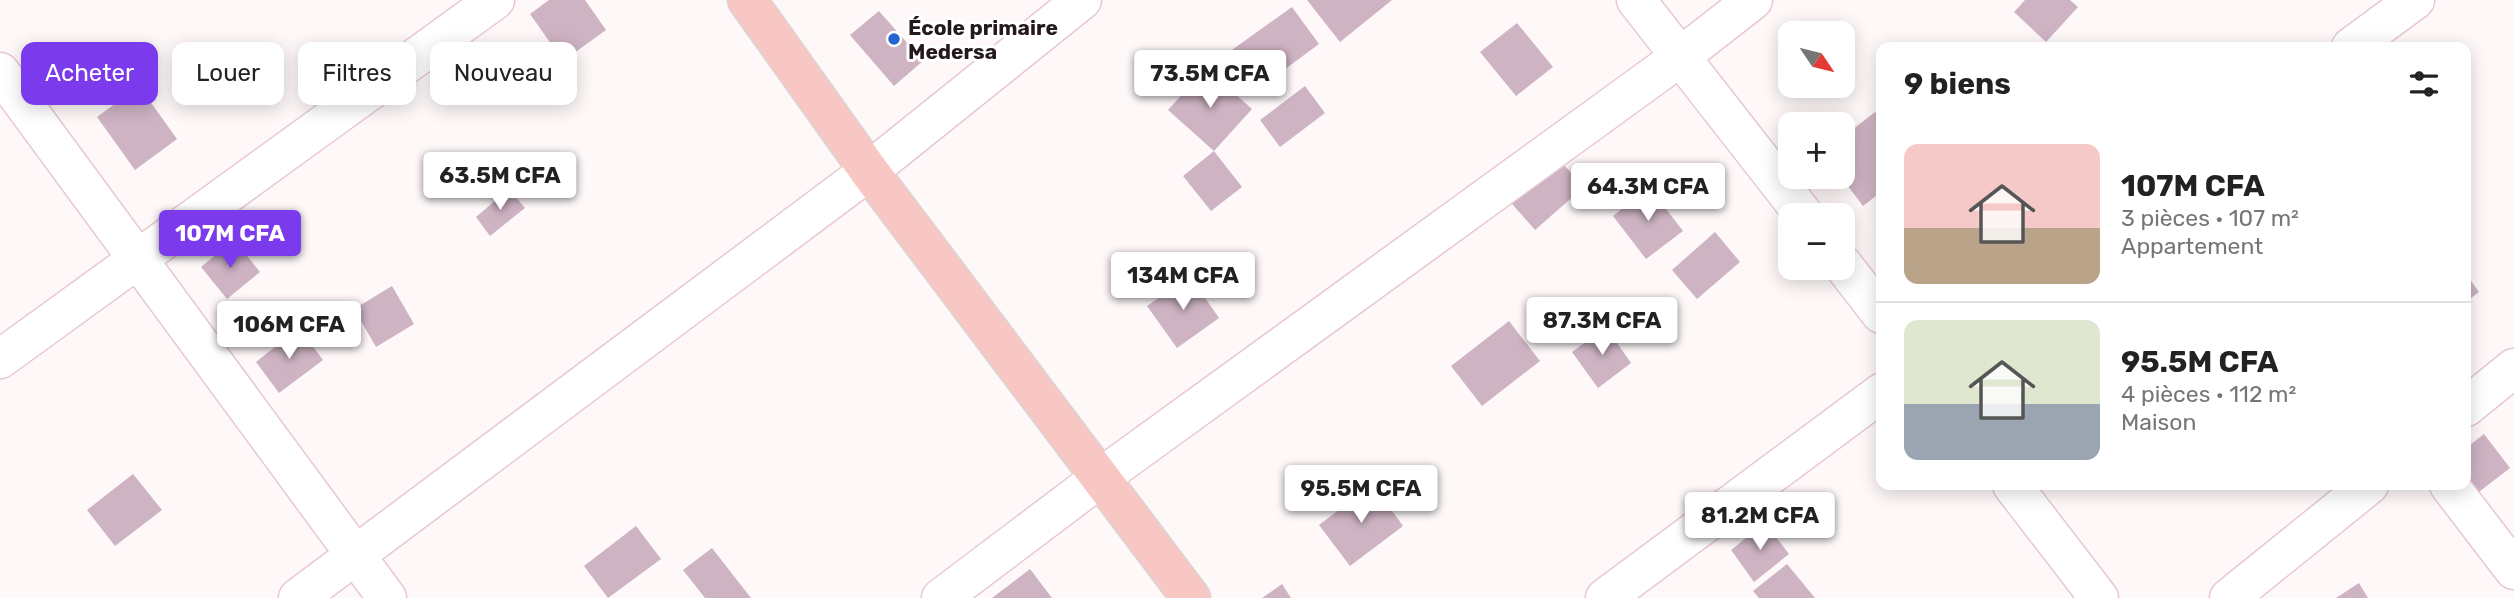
<!DOCTYPE html>
<html lang="fr">
<head>
<meta charset="utf-8">
<style>
  body { margin:0; font-family:Rubik,sans-serif; background:#f2f2f2; color:#222; height:100vh; display:flex; flex-direction:column; font-size:26px; white-space:nowrap }
  * { box-sizing:border-box; margin:0 }
  p { font-size:23px; color:#767676 }
  .icon { flex:none; width:38px; height:38px; fill:none; stroke:currentColor; stroke-width:2; stroke-linecap:round; stroke-linejoin:round }
  .map { position:relative; flex:1; overflow:hidden }
  .side { position:absolute; left:1876px; top:42px; width:595px; height:448px; display:flex; flex-direction:column; background:#fff; border-radius:14px; box-shadow:0 4px 18px #0003 }
  .side>* { flex:none }
  .guide { position:absolute; left:21px; top:42px; width:665px; height:63px; display:flex; gap:14px }
  .needle { width:46px; rotate:125deg }
  .buttons { position:absolute; left:1778px; top:21px; display:grid; gap:14px }
  .buttons a { display:grid; place-items:center; width:77px; height:77px; border-radius:14px; background:#fff; box-shadow:0 4px 18px #0003; font-size:35px }
  .price { position:absolute; translate:-50% -60px; padding:0 16px; border-radius:7px; background:#fff; color:#222; font-size:23px; line-height:46px; filter:drop-shadow(0 2px 4px #0008) }
  .price::after { content:''; position:absolute; left:50%; top:42px; width:21px; height:16px; margin-left:-10px; background:inherit; clip-path:polygon(0 0,100% 0,50% 100%) }
  .price.on { background:#7c3aed; color:#fff }
  ul { padding:0; list-style:none }
  li { display:flex; align-items:center; gap:21px; height:175px; padding:0 28px }
  li+li { border-top:2px solid #e0e0e0 }
  li span { display:grid; place-items:center; flex:none; width:196px; height:140px; border-radius:14px; color:#555 }
  li>.icon { margin-inline-start:auto }
  span .icon { width:84px; height:84px; fill:#fffc; stroke-width:1 }
  li b { font-size:30px }
  h2 { display:flex; justify-content:space-between; align-items:center; height:84px; padding:0 28px; font-size:30px }
  .pill { padding:0 24px; border-radius:14px; background:#fff; box-shadow:0 4px 18px #0003; font-size:24px; line-height:63px }
  .pill.on { background:#7c3aed; color:#fff }
  .map>svg:first-child { display:block }
  .building { fill:#ceb3c3 }
  .lines { fill:none; stroke-linecap:round; stroke-linejoin:round }
  .minor-casing { stroke:#e8c8d0; stroke-width:41 }
  .major-casing { stroke:#d8d6d6; stroke-width:41 }
  .minor { stroke:#fff; stroke-width:38 }
  .major { stroke:#f8c6c3; stroke-width:38 }
  .poi-dot { fill:#2665d1; stroke:#fff; stroke-width:2.5 }
  .labels { text-anchor:middle; dominant-baseline:central; stroke-width:6; stroke-linejoin:round; paint-order:stroke }
  .poi-label { font-size:21px; font-weight:bold; fill:#24191c; stroke:#fff; text-anchor:start }
</style>
</head>
<body>
<div class="map">
<svg width="2514" height="598" viewBox="0 0 2514 598">
  <rect width="100%" height="100%" fill="#fef8f9"/>
  <g class="building">
    <polygon points="549,0 585,0 606,30 563,61 530,14"/>
    <polygon points="1307,0 1392,0 1340,42"/>
    <polygon points="2025,0 2070,0 2078,7 2046,42 2014,12"/>
    <polygon points="1292,7 1319,44 1257,90 1229,52"/>
    <polygon points="879,11 923,61 894,86 850,35"/>
    <polygon points="1517,23 1553,67 1516,96 1480,52"/>
    <polygon points="1206,68 1252,109 1214,151 1168,110"/>
    <polygon points="139,86 177,139 135,170 97,117"/>
    <polygon points="1305,86 1325,113 1280,147 1260,120"/>
    <polygon points="1875,112 1881,120 1881,192 1863,206 1841,177 1843,137"/>
    <polygon points="1214,151 1242,187 1211,211 1183,176"/>
    <polygon points="1553,153 1584,187 1535,230 1505,196"/>
    <polygon points="1649,187 1683,231 1646,259 1613,216"/>
    <polygon points="509,189 525,208 490,236 476,217"/>
    <polygon points="1715,232 1740,262 1697,299 1672,270"/>
    <polygon points="234,240 260,272 227,299 201,267"/>
    <polygon points="2466,274 2479,292 2466,302"/>
    <polygon points="1190,276 1219,318 1177,348 1147,306"/>
    <polygon points="392,286 414,324 376,347 354,309"/>
    <polygon points="1509,321 1540,361 1482,406 1451,366"/>
    <polygon points="1606,327 1631,363 1598,388 1572,352"/>
    <polygon points="299,328 323,360 279,393 256,362"/>
    <polygon points="2484,434 2510,468 2471,498 2466,485 2466,448"/>
    <polygon points="133,474 162,510 115,546 87,510"/>
    <polygon points="1373,484 1403,526 1350,566 1319,525"/>
    <polygon points="1765,523 1789,554 1754,582 1731,550"/>
    <polygon points="636,526 661,559 608,598 584,566"/>
    <polygon points="712,548 751,598 705,598 683,570"/>
    <polygon points="1787,564 1815,598 1759,598 1753,591"/>
    <polygon points="1030,569 1052,598 992,598"/>
    <polygon points="2359,583 2368,598 2336,598"/>
    <polygon points="1282,584 1291,598 1262,598"/>
  </g>
  <g class="lines">
    <defs>
      <g id="minor">
        <polyline points="1636,0 1804,215"/>
        <polyline points="2351,47 2415,0"/>
        <polyline points="0,72 387,598"/>
        <polyline points="1843,265 1881,314"/>
        <polyline points="0,359 495,0"/>
        <polyline points="2466,407 2514,368"/>
        <polyline points="2012,485 2099,598"/>
        <polyline points="2449,485 2514,570"/>
        <polyline points="298,598 869,171 1082,0"/>
        <polyline points="941,598 1100,478 1680,57 1753,0"/>
        <polyline points="1605,598 1881,393"/>
        <polyline points="2229,598 2369,485"/>
      </g>
      <polyline id="major" points="747,0 869,171 1191,598"/>
    </defs>
    <use href="#minor" class="minor-casing"/>
    <use href="#major" class="major-casing"/>
    <use href="#minor" class="minor"/>
    <use href="#major" class="major"/>
  </g>
  <circle class="poi-dot" cx="894" cy="39" r="7"/>
  <g class="labels">
    <g class="poi-label">
      <text x="908" y="27">École primaire<tspan x="908" dy="24">Medersa</tspan></text>
    </g>
  </g>
</svg>
<div class="buttons">
<a><svg class="needle" viewBox="-14 -14 28 28"><path d="M0-13l5 13h-10z" fill="#e53935"/><path d="M0 13l5-13h-10z" fill="#767676"/></svg></a>
<a>+</a>
<a>−</a>
</div>
<b class="price" style="left:1210px;top:110px">73.5M CFA</b>
<b class="price" style="left:500px;top:212px">63.5M CFA</b>
<b class="price" style="left:1648px;top:223px">64.3M CFA</b>
<b class="price on" style="left:230px;top:270px">107M CFA</b>
<b class="price" style="left:1183px;top:312px">134M CFA</b>
<b class="price" style="left:1602px;top:357px">87.3M CFA</b>
<b class="price" style="left:289px;top:361px">106M CFA</b>
<b class="price" style="left:1361px;top:525px">95.5M CFA</b>
<b class="price" style="left:1760px;top:552px">81.2M CFA</b>
<div class="guide">
<a class="pill on">Acheter</a>
<a class="pill">Louer</a>
<a class="pill">Filtres</a>
<a class="pill">Nouveau</a>
</div>
<section class="side">
<h2>9 biens<svg class="icon" aria-label="filters" viewBox="0 0 24 24"><path d="M4 7h16M4 17h16"/><circle cx="9" cy="7" r="2"/><circle cx="15" cy="17" r="2"/></svg></h2>
<ul>
<li><span style="background:linear-gradient(#f6c9c9 60%,#b9a48a 0)"><svg class="icon" aria-label="home" viewBox="0 0 24 24"><path d="M3 11l9-7 9 7M6 9v11h12V9"/></svg></span><div><b>107M CFA</b><p>3 pièces · 107 m²</p><p>Appartement</p></div></li>
<li><span style="background:linear-gradient(#dfe7d0 60%,#9aa5b1 0)"><svg class="icon" aria-label="home" viewBox="0 0 24 24"><path d="M3 11l9-7 9 7M6 9v11h12V9"/></svg></span><div><b>95.5M CFA</b><p>4 pièces · 112 m²</p><p>Maison</p></div></li>
</ul>
</section>
</div>
</body>
</html>
